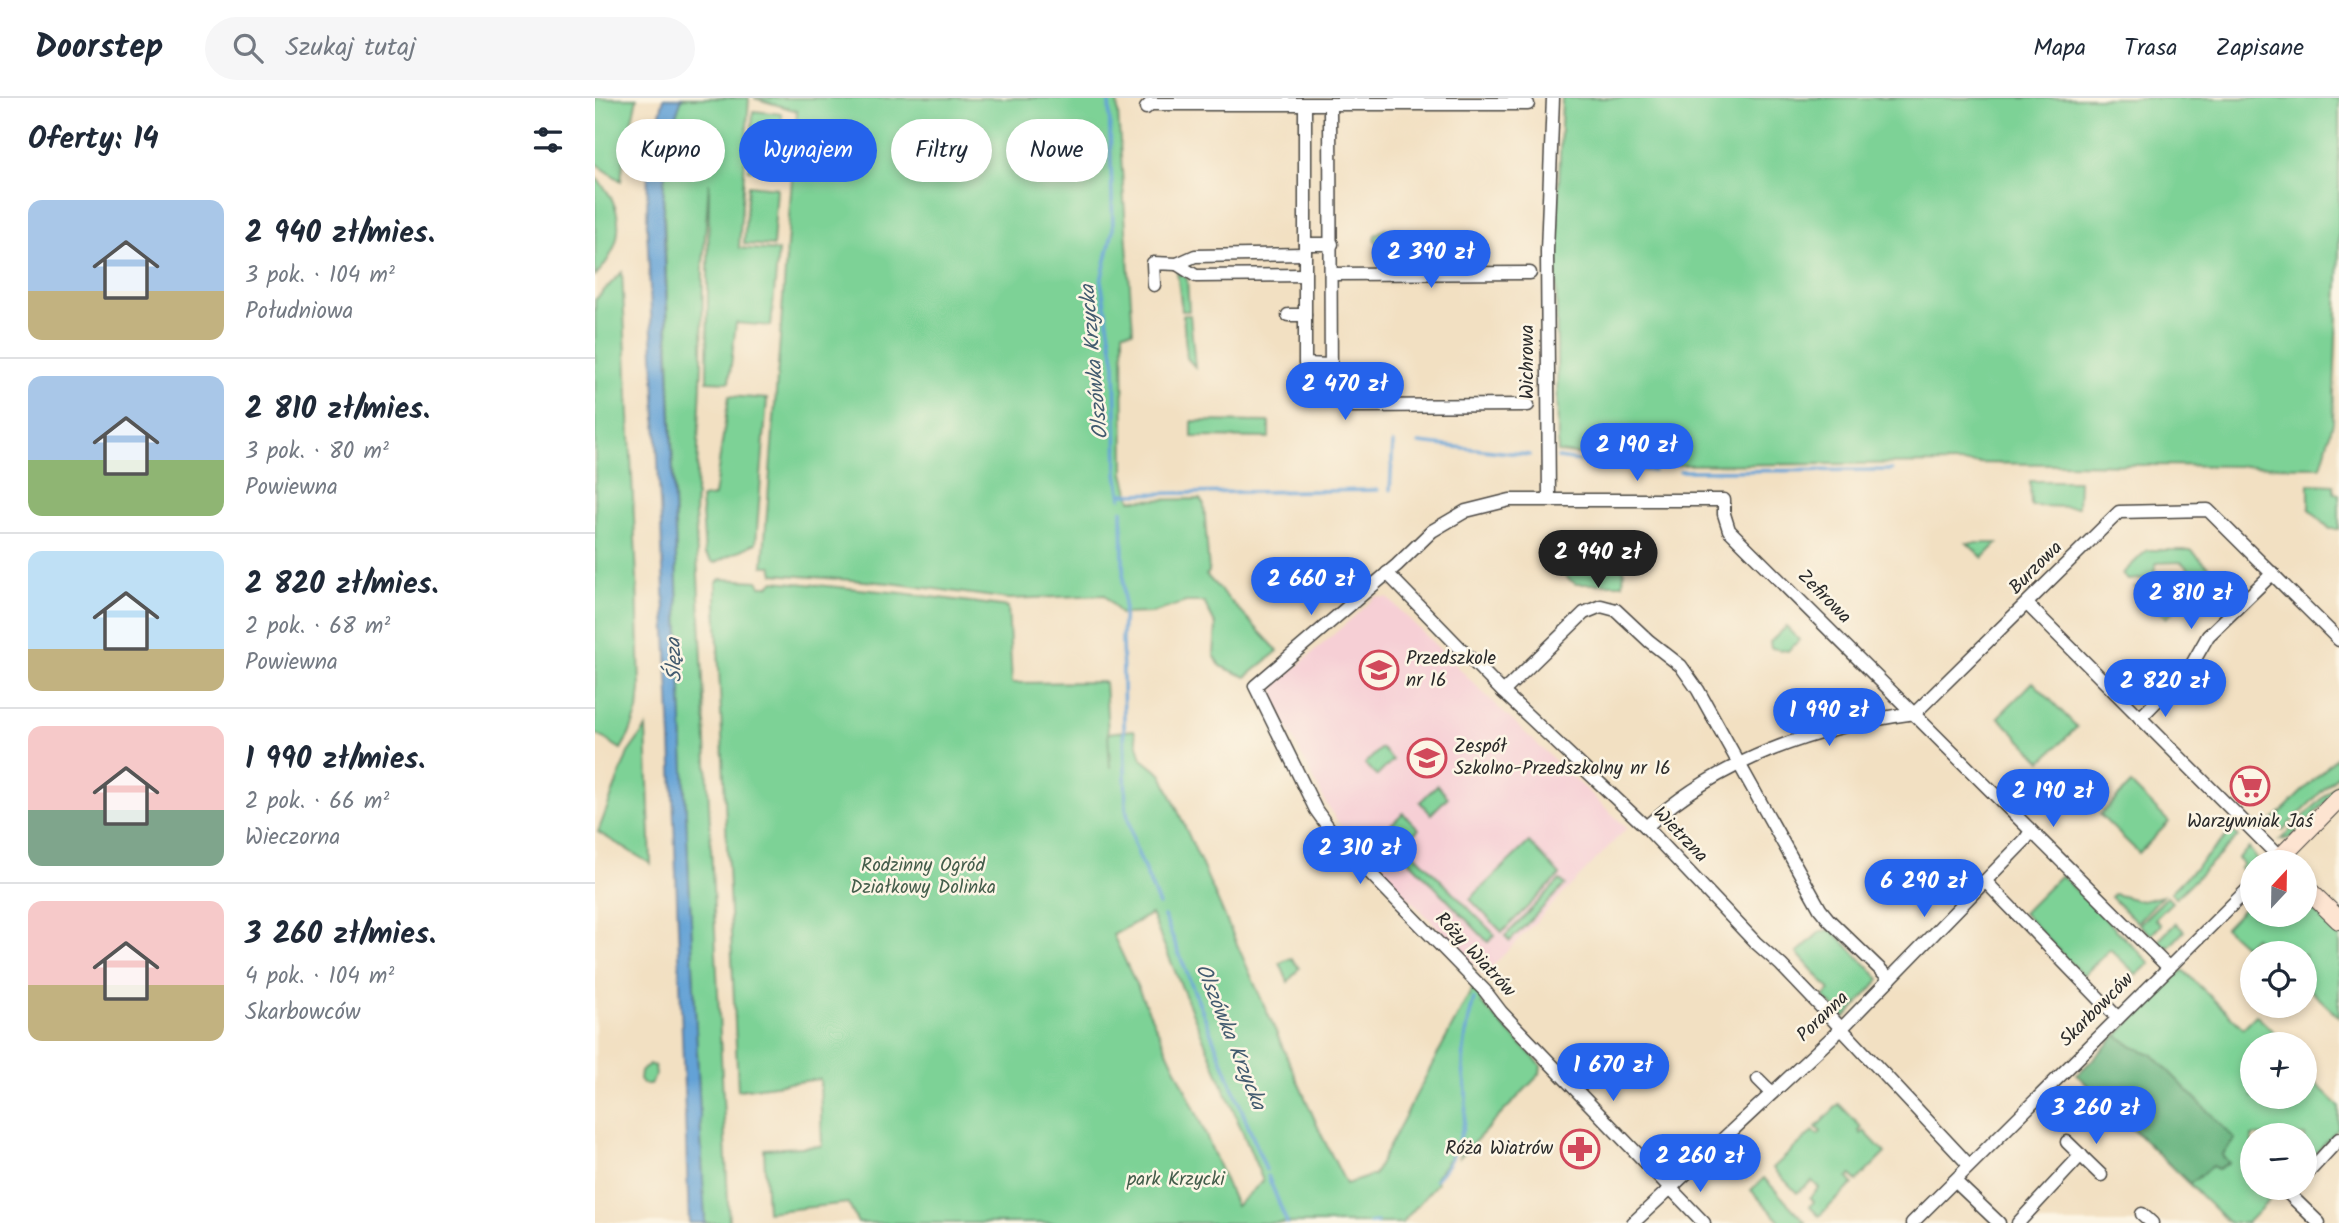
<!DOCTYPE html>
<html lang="pl">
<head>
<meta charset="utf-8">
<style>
  body { margin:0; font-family:Kalam,sans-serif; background:#f6f6f7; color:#1f2937; height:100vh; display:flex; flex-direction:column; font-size:26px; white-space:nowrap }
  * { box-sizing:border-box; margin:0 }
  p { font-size:23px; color:#747a83 }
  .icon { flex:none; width:38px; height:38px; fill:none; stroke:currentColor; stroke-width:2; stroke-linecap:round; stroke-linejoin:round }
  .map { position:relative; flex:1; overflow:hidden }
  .details { display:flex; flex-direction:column; background:#fff; width:595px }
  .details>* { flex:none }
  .guide { position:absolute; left:21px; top:21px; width:665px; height:63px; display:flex; gap:14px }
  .needle { width:46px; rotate:22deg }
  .tools { position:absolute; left:1645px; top:752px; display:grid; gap:14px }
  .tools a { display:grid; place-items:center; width:77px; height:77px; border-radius:50%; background:#fff; box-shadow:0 4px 10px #0003; font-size:35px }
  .price { position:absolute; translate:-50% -60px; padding:0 16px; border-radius:24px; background:#2563eb; color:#fff; font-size:23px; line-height:46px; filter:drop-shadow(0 2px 4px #0008) }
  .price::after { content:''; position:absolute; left:50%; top:42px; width:21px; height:16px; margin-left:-10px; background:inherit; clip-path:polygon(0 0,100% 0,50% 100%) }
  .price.active { background:#222; color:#fff }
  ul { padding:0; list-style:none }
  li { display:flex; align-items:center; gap:21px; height:175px; padding:0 28px }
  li+li { border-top:2px solid #e0e1e3 }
  li span { display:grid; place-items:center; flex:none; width:196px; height:140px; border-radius:14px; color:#555 }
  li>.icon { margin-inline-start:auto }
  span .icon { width:84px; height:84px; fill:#fffc; stroke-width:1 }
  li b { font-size:30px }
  h2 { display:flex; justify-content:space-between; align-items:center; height:84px; padding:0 28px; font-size:30px }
  .chip { padding:0 24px; border-radius:32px; background:#fff; box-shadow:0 4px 10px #0003; font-size:24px; line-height:63px }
  .chip.active { background:#2563eb; color:#fff }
  header { display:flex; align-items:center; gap:42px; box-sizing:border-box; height:98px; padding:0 35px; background:#fff; border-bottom:2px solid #e0e1e3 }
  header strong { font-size:33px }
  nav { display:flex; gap:38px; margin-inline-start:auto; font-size:24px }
  .search { width:490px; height:63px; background:#f6f6f7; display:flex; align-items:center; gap:18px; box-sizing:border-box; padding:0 24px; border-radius:38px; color:#747a83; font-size:26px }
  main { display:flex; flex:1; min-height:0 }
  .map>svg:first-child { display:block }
  .built { fill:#f6cfd5 }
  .green { fill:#7dd296; stroke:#547e60; stroke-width:2; fill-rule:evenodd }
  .forest { fill:#66b47f; stroke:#487055; stroke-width:2 }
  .water { fill:#64a2d6; stroke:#486680; stroke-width:2 }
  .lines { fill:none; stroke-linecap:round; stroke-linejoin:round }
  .stream { stroke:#64a2d6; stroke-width:3.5 }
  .street-casing { stroke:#494642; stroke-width:15 }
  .secondary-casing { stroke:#494642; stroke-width:20 }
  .street { stroke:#fff; stroke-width:12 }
  .secondary { stroke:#fde4d1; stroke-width:18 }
  .labels { text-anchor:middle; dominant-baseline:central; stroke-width:5; stroke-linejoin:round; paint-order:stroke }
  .street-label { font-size:19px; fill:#2b2b2b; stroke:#fcf5e5 }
  .poi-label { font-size:19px; fill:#2b2b2b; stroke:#fcf5e5; text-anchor:start }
  .park-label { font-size:19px; fill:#445d4b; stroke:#fcf5e5 }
  .water-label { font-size:21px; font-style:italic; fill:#425b6f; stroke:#fcf5e5 }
</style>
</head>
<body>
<header>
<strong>Doorstep</strong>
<div class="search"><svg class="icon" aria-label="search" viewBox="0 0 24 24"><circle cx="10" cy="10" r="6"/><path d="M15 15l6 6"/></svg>Szukaj tutaj</div>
<nav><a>Mapa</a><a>Trasa</a><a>Zapisane</a></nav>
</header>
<main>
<section class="details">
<h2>Oferty: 14<svg class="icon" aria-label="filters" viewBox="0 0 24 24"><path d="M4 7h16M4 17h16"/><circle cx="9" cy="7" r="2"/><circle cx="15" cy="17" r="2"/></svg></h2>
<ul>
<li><span style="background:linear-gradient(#a9c7e8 65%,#c2b280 0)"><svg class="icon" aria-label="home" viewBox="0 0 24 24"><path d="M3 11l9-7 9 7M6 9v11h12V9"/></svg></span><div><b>2 940 zł/mies.</b><p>3 pok. · 104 m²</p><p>Południowa</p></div></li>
<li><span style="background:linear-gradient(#a9c7e8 60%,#8fb573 0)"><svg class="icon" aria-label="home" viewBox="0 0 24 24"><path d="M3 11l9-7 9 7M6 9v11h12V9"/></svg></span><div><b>2 810 zł/mies.</b><p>3 pok. · 80 m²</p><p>Powiewna</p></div></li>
<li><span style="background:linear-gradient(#bfe0f5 70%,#c2b280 0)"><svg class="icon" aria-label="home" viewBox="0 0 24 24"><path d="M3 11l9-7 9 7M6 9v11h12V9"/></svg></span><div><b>2 820 zł/mies.</b><p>2 pok. · 68 m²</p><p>Powiewna</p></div></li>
<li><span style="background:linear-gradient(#f6c9c9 60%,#7fa58c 0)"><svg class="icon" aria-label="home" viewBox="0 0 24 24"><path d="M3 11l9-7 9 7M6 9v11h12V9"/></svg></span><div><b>1 990 zł/mies.</b><p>2 pok. · 66 m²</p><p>Wieczorna</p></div></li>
<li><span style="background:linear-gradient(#f6c9c9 60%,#c2b280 0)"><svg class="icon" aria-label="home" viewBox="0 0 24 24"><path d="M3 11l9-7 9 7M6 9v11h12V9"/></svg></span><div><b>3 260 zł/mies.</b><p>4 pok. · 104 m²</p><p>Skarbowców</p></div></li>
</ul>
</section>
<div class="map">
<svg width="1744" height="1125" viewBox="0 0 1744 1125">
  <rect width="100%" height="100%" fill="#fcf5e5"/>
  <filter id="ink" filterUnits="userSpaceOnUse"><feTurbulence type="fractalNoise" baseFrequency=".0143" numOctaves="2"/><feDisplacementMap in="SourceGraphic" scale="14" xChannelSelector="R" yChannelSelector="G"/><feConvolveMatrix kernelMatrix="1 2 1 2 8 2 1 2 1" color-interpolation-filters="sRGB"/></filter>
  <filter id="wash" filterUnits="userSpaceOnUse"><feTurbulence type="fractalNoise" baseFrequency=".00686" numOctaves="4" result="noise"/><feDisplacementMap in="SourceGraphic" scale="28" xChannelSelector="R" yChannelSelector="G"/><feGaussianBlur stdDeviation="1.57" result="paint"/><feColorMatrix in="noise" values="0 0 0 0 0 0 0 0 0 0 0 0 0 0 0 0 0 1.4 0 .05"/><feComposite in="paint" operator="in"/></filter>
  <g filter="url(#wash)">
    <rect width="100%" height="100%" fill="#f2e0c2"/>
    <polygon class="built" points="781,499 793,500 904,610 1032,730 889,877 752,737 733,709 677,600 680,588"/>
    <g class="green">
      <polygon points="0,0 42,0 29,57 26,83 0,65"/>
      <polygon points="87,0 154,0 144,150 183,153 176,228 141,225 134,284 112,283 114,85 108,167 107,264 100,415 134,1125 110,1125 88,651 68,84 77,27"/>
      <polygon points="159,0 522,0 538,233 528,234 529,375 536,402 605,401 609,407 614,474 611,477 683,553 651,579 625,568 619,557 621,528 609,504 591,504 557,515 525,516 510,497 414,501 295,485 179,476 177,468 168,468 202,13"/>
      <polygon points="967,0 1744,0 1744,153 1738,324 1726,369 1373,365 1072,367 963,354 961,170"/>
      <polygon points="158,13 187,16 183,74 154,72"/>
      <path d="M0 79C32 110 30 147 0 178Z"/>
      <polygon points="153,87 182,90 178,148 149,146"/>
      <path d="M790 131C803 130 813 132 821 144H782L779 141 780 137Z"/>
      <polygon points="27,174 42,481 45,591 43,613 34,637 26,651 0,635 0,202"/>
      <polygon points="582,174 592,180 594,213 587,213"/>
      <polygon points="588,217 595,217 600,269 592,260"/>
      <polygon points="134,298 172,301 161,445 119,465 110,456 106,400 119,398"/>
      <polygon points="597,323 674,324 674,340 597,339"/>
      <polygon points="1435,383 1484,383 1483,409 1436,408"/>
      <polygon points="1714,386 1739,387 1739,395 1744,396 1744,431 1735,431 1714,411"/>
      <polygon points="1372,445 1403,445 1388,460"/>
      <polygon points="1552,452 1596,452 1618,473 1571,520 1563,512 1598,475 1586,464 1561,465 1558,480 1533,482 1527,476"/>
      <polygon points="1029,470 1028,486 981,486 971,479 971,471"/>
      <path d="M125 481 163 483 166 488H174L179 483 306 495 413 509 417 585 510 584 515 670 513 635 539 632 547 661 567 677 727 1038 751 1086 779 1077 878 889 887 900 886 905 946 967 945 976 864 1060 867 1043 840 1079 842 1085 807 1125H263L253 1105 172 1114 169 1051 227 1048 225 981 143 992 121 504V485ZM556 816 668 1083 641 1108 601 1014 518 837Z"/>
      <polygon points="1555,485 1568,498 1559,507 1540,489"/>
      <polygon points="1191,529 1204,542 1193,553 1176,550 1175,544"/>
      <polygon points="1438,584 1482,629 1447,663 1403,619"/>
      <polygon points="51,630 56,766 3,734 33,655"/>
      <polygon points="786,650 798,662 782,678 770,666"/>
      <polygon points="1744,657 1744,676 1688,732 1677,723"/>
      <polygon points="1744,684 1744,691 1695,740 1685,742"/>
      <polygon points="1536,686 1574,724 1544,755 1505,717"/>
      <polygon points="842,687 853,699 836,716 825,704"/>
      <polygon points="808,715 824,731 800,754 784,738"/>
      <polygon points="1637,733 1643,739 1581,800 1576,794"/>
      <polygon points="934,744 965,777 907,834 875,801"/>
      <polygon points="1654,750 1662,761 1649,775 1645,770 1648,766 1643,760"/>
      <polygon points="818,754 900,837 893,844 812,760"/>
      <polygon points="1466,777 1555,865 1542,877 1515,851 1488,878 1428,815"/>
      <polygon points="965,782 970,787 915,843 910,838"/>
      <polygon points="1519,796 1547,803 1567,798 1542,824 1516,799"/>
      <polygon points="1572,799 1577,804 1560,821 1566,827 1556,837 1544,826"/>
      <polygon points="1657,802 1657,817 1710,817 1710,803 1744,838 1744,919 1710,887 1710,856 1677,856 1659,839 1650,848 1630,830"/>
      <polygon points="1581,825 1589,833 1574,849 1564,846 1564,842"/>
      <polygon points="1237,832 1285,881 1251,919 1247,918 1229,899 1235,892 1202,855 1226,833"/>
      <polygon points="696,860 704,870 693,884 685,865"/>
      <polygon points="1588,872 1648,930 1661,917 1687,942 1686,947 1657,947 1657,999 1710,999 1710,975 1744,1008 1744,1030 1710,1067 1710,1038 1657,1038 1657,1090 1684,1092 1652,1125 1634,1125 1482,977"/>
      <polygon points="54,966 60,968 61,977 55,986 48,986 45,982 46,974"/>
      <polygon points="1244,1006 1267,1030 1264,1033 1266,1036 1269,1033 1290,1055 1262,1083 1256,1077 1253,1080 1258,1086 1224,1118 1215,1109 1219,1103 1215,1099 1224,1090 1217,1083 1202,1095 1178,1070 1218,1033 1223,1037 1226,1034 1221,1029"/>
      <polygon points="1169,1080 1211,1125 1186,1125 1156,1092"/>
    </g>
    <polygon class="forest" points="1522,937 1538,949 1557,956 1640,1041 1627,1057 1634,1065 1623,1071 1617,1068 1595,1086 1482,977"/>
    <path class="water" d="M69 0H87C73 37 68 72 68 112L88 651 110 1125H94L76 641 52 129 53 63Z"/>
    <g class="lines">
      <g class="stream">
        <polyline points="514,0 518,132 506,183 520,267 522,375 526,400"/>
        <polyline points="824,345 934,357"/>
        <polyline points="963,360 1059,373"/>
        <polyline points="1085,373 1297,372"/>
        <polyline points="795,392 798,345"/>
        <polyline points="526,396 783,392"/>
        <polyline points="527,412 529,509 527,540 531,710 539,746 564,807"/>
        <polyline points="569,818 671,1072"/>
        <polyline points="673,1078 692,1125"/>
        <path d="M840 1082C860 1062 871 1030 871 1002 872 992 869 981 868 970 868 947 873 923 879 901"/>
        <polyline points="775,1125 782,1124"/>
      </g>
    </g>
  </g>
  <g filter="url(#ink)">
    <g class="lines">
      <defs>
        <g id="street">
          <polyline points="710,7 710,266 736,267"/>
          <polyline points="735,7 736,297 743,304 755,308 933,307"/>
          <polyline points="551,10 555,6 933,6"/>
          <polyline points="710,146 737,146"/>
          <polyline points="582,166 601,178 709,177"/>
          <polyline points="737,176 935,175"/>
          <polyline points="559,187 558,165 582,166 600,158 709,156"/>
          <polyline points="693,217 710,217"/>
          <polyline points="954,401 952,153 958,0"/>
          <polyline points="792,475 908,594 1051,729 1160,844 1186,867 1229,912 1374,1067"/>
          <polyline points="1432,506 1676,751 1685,760 1681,764"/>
          <polyline points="908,594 989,515 1006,508 1021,512 1054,543 1086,568 1103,592 1225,811 1234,822 1295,881"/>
          <polyline points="1320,615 1524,414 1613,412 1744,542"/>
          <polyline points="1545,620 1596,568 1613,538 1678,475"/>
          <path d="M1051 729C1123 662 1223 628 1320 615"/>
          <polyline points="1390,783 1523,920"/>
          <polyline points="1163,981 1177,995"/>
          <polyline points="1472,1044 1506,1077"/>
          <polyline points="1710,1078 1744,1041"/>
          <polyline points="1360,1083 1404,1125"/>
          <polyline points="1698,1090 1693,1095 1724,1125"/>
          <polyline points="1547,1116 1557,1125"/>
          <polyline points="1038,1125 1247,930 1430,742 1436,733"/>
          <polyline points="1109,1125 906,914 890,893 741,740 721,712 660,588 802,467 837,433 871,413 915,402 1129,402 1129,416 1134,432 1574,870"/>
          <polyline points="1317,1125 1657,787"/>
          <polyline points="1423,1125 1486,1057"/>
        </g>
        <g id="secondary">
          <polyline points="1688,765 1685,760 1744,700"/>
          <polyline points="1710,789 1744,822"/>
        </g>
      </defs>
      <use href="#street" class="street-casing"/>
      <use href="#secondary" class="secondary-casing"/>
      <use href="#street" class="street"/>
      <use href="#secondary" class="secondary"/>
    </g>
  </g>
  <defs>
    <symbol id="school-ring" viewBox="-11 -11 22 22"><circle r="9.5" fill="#fcf5e5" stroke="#d1495b" stroke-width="1.5"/><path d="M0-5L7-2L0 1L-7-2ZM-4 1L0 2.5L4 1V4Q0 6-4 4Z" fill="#d1495b"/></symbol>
    <symbol id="supermarket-ring" viewBox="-11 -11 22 22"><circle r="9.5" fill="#fcf5e5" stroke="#d1495b" stroke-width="1.5"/><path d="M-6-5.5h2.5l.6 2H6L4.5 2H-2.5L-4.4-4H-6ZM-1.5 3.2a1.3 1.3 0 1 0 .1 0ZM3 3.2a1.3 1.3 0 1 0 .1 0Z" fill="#d1495b"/></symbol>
    <symbol id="pharmacy-ring" viewBox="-11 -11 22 22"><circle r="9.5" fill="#fcf5e5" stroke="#d1495b" stroke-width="1.5"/><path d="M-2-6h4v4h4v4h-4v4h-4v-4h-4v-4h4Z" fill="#d1495b"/></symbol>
  </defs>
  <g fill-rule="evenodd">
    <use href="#school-ring" x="762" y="550" width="44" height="44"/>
    <use href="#school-ring" x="810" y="638" width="44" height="44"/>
    <use href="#supermarket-ring" x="1633" y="666" width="44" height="44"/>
    <use href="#pharmacy-ring" x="963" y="1029" width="44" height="44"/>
  </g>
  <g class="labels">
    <g class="street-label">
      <text transform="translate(933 264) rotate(-90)">Wichrowa</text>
      <text transform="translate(1441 470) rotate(-45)">Burzowa</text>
      <text transform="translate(1229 499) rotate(45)">Zefirowa</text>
      <text transform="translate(1085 737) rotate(46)">Wietrzna</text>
      <text transform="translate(880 857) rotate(47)">Róży Wiatrów</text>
      <text transform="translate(1502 912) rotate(-45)">Skarbowców</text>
      <text transform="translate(1228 919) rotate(-44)">Poranna</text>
    </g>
    <g class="poi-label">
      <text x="811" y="561">Przedszkole<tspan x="811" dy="22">nr 16</tspan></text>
      <text x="859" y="649">Zespół<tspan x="859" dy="22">Szkolno-Przedszkolny nr 16</tspan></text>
      <text x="1655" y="724" text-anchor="middle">Warzywniak Jaś</text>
      <text x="958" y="1051" text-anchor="end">Róża Wiatrów</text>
    </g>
    <g class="park-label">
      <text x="328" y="768">Rodzinny Ogród<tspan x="328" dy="22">Działkowy Dolinka</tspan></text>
      <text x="581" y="1082">park Krzycki</text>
    </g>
    <g class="water-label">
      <text transform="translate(500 264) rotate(-95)">Olszówka Krzycka</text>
      <text transform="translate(80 562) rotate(-92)">Ślęza</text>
      <text transform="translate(635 939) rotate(68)">Olszówka Krzycka</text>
    </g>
  </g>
</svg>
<div class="tools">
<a><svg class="needle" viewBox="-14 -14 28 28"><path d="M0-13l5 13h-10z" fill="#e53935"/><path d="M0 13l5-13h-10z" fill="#747a83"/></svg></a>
<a><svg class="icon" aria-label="locate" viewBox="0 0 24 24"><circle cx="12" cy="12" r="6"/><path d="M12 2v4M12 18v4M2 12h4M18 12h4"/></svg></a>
<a>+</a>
<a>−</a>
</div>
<b class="price" style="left:836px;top:192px">2 390 zł</b>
<b class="price" style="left:750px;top:324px">2 470 zł</b>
<b class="price" style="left:1042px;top:385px">2 190 zł</b>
<b class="price active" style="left:1003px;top:492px">2 940 zł</b>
<b class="price" style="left:716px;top:519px">2 660 zł</b>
<b class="price" style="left:1596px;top:533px">2 810 zł</b>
<b class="price" style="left:1570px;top:621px">2 820 zł</b>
<b class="price" style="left:1234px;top:650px">1 990 zł</b>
<b class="price" style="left:1458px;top:731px">2 190 zł</b>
<b class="price" style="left:765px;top:788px">2 310 zł</b>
<b class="price" style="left:1329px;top:821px">6 290 zł</b>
<b class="price" style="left:1018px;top:1005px">1 670 zł</b>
<b class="price" style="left:1501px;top:1048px">3 260 zł</b>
<b class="price" style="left:1105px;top:1096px">2 260 zł</b>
<div class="guide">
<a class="chip">Kupno</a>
<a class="chip active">Wynajem</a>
<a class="chip">Filtry</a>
<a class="chip">Nowe</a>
</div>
</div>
</main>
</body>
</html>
